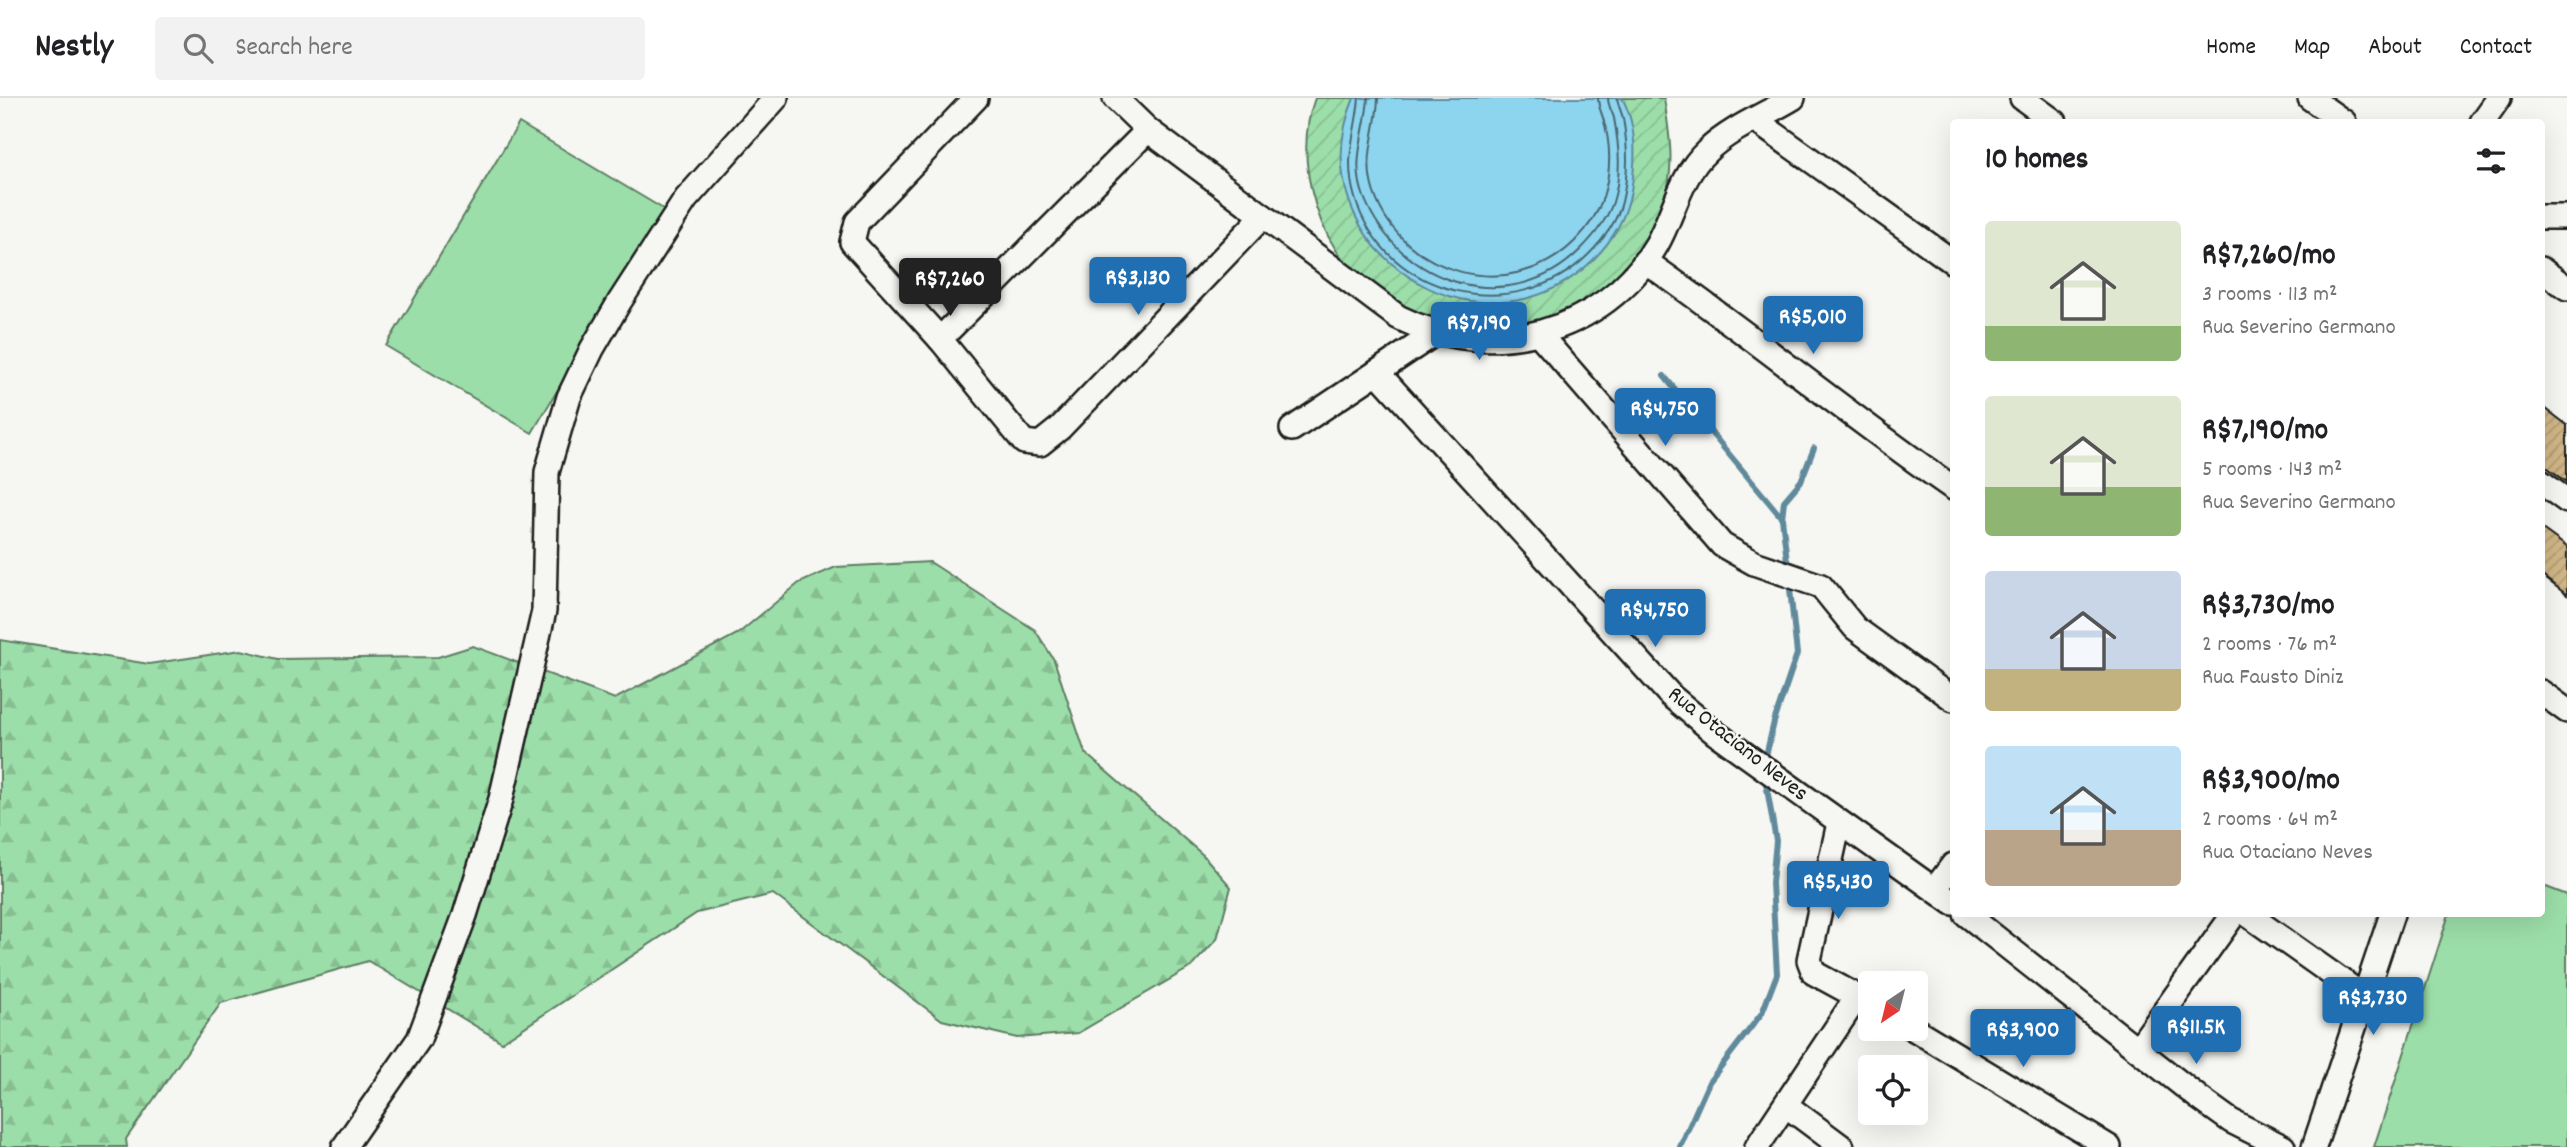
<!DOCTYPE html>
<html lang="en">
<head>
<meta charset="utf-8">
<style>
  body { margin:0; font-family:Dekko,sans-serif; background:#f2f2f2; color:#202124; height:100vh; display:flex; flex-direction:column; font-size:26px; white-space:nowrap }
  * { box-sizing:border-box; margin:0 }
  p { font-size:23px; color:#757577 }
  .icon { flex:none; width:38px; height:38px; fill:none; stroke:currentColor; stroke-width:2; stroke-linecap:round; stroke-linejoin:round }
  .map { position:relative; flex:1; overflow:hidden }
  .sheet { position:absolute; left:1950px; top:21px; width:595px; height:798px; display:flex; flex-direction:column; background:#fff; border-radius:7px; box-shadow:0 7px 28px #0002 }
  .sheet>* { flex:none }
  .needle { width:46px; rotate:215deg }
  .fabs { position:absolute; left:1858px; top:873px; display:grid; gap:14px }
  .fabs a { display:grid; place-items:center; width:70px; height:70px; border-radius:7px; background:#fff; box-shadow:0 7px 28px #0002; font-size:35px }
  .price { position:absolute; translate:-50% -60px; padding:0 16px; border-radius:7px; background:#1f6fb2; color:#fff; font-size:23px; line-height:46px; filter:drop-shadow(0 2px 4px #0008) }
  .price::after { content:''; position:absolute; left:50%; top:42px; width:21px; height:16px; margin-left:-10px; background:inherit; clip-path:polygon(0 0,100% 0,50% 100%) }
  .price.on { background:#222; color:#fff }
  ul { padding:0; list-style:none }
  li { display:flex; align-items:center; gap:21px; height:175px; padding:0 35px }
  li span { display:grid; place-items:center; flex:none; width:196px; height:140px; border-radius:7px; color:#555 }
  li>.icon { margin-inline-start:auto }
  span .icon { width:84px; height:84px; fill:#fffc; stroke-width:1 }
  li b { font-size:30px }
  h2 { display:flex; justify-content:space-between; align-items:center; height:84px; padding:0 35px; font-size:30px }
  header { display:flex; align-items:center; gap:42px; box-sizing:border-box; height:98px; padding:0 35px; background:#fff; border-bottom:2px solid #e0e0e0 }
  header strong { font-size:33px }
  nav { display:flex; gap:38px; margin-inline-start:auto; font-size:24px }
  .search { width:490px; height:63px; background:#f2f2f2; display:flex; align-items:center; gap:18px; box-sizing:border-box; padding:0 24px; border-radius:7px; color:#757577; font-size:26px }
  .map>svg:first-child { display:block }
  .forest { fill:url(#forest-firs); stroke:#5c7d62; stroke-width:2 }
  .garden { fill:url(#garden-furrows); stroke:#5c7d62; stroke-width:2 }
  .pitch { fill:#9cdea9; stroke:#5c7d62; stroke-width:2 }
  .water { fill:#8dd4ef; stroke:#608a9b; stroke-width:2 }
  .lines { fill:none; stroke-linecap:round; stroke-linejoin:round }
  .shore { stroke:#496670; stroke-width:2 }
  .stream { stroke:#608a9b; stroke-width:6 }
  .building { fill:url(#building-hatch); stroke:#1c1c1c; stroke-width:2 }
  .minor-casing { stroke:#1c1c1c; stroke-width:28 }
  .minor { stroke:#f6f6f2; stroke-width:23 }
  .labels { text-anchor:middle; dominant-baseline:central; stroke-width:5; stroke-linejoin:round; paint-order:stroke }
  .street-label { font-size:23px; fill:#1c1c1c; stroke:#f6f6f2 }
</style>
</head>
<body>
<header>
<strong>Nestly</strong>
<div class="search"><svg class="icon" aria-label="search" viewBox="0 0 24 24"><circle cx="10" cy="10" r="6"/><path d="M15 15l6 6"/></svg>Search here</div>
<nav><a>Home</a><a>Map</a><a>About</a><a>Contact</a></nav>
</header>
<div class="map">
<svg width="2567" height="1049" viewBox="0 0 2567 1049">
  <defs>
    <pattern id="forest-firs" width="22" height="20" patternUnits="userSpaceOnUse" patternTransform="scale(1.75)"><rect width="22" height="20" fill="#9cdea9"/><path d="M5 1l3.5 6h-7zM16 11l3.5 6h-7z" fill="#86be91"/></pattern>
    <pattern id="garden-furrows" width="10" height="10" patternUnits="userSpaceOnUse" patternTransform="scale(1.75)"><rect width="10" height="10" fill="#9cdea9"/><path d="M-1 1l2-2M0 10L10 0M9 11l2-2" fill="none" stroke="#86be91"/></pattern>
    <pattern id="building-hatch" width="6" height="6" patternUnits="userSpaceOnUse" patternTransform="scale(1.75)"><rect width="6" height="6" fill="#d1b787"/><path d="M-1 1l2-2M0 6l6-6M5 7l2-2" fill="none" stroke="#b39d74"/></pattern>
  </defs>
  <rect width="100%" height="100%" fill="#f6f6f2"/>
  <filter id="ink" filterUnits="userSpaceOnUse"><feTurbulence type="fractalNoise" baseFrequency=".0143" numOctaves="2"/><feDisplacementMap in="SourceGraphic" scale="14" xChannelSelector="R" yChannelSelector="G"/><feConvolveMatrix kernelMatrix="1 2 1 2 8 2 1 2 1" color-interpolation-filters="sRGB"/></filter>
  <g filter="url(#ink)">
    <polygon class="forest" points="930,464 1035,532 1054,562 1085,655 1203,757 1231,789 1217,841 1191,869 1078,935 1017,940 942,922 773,796 697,815 502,944 368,863 221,905 126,1041 127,1049 0,1049 0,542 149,566 241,552 278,561 438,559 473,548 615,601 739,535 799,485 836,469"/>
    <path class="garden" d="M1315 0H1664C1671 45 1675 70 1662 115 1655 143 1632 170 1612 188 1604 195 1596 204 1588 210 1579 215 1568 218 1559 222 1460 263 1348 210 1316 109 1305 74 1302 35 1315 0Z"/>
    <g class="pitch">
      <polygon points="519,25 665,112 532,335 386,248"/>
      <polygon points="2541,787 2567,797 2567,1049 2374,1049 2449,816 2541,816"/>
    </g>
    <path class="water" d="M1354 0H1622C1638 28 1636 63 1631 93 1626 120 1612 143 1593 162 1479 274 1292 146 1354 0Z"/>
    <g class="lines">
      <g class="shore">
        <path d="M1359 0C1356 37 1343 59 1355 100 1385 199 1515 229 1588 157 1602 143 1617 124 1622 104 1629 74 1628 50 1623 20 1621 13 1618 7 1617 0"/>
        <path d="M1368 0C1366 34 1350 63 1364 99 1399 187 1510 222 1580 152 1594 138 1607 122 1613 104 1622 76 1619 48 1614 20 1612 13 1608 8 1608 0"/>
        <path d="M1378 0C1377 34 1362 60 1374 95 1403 178 1511 206 1574 144 1586 132 1598 116 1603 99 1611 74 1611 46 1603 20 1601 13 1598 8 1598 0"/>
      </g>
      <g class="stream">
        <polyline points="1664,278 1782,420 1788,471"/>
        <polyline points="1782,420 1784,403 1801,383 1814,350"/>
        <polyline points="1765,662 1774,624 1797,556 1789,482"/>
        <polyline points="1680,1049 1709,984 1762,915 1777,876 1772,785 1776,743 1765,679"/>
      </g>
    </g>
    <g class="building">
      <polygon points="2541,307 2567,327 2567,384 2541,365"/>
      <polygon points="2541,430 2567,449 2567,497 2541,477"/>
    </g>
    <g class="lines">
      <defs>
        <g id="minor">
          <polyline points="976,0 857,124 852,144 940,241 1024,344 1040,346 1060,330 1263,118"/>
          <path d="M1115 0 1148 32 1398 219C1489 265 1604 237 1657 146 1674 116 1680 78 1707 53 1731 30 1765 17 1793 0"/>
          <polyline points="2022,0 2055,24"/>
          <polyline points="2310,0 2344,24"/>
          <polyline points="1755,22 1953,164"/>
          <polyline points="2482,24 2499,0"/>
          <polyline points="2541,119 2567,119"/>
          <path d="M1645 163C1750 236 1848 317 1953 390"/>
          <polyline points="2541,171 2567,190"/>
          <polyline points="1539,236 1722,447 1754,465 1821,488 1855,530 1953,601"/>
          <polyline points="940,241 1148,32"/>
          <polyline points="1377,274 1671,598 1714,634 1953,805"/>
          <polyline points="1292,331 1434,236"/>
          <polyline points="2541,384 2567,403"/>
          <polyline points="2541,594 2567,613"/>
          <polyline points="1839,725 1809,862 1814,875 1871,906"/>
          <polyline points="1935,791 1953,767"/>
          <polyline points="1966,816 2199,1000 2231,1023 2283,1049"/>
          <polyline points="2247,816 2363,898"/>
          <polyline points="1914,931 2109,1049"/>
          <polyline points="2139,949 2234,816"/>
          <polyline points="1787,1008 1842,1049"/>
          <polyline points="344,1049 419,941 465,817 501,701 544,513 547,374 569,299 592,251 620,203 686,101 776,0"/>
          <polyline points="1757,1049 1857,899"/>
          <polyline points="2314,1049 2392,816"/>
        </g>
      </defs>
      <use href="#minor" class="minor-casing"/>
      <use href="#minor" class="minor"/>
    </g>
  </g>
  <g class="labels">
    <g class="street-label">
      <text transform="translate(1737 647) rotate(38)">Rua Otaciano Neves</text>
    </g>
  </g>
</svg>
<div class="fabs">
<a><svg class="needle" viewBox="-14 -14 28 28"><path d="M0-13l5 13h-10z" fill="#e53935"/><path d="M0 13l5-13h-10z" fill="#757577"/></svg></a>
<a><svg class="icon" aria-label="locate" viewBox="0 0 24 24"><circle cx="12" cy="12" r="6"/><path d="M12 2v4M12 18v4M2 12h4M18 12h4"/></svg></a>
</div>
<b class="price" style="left:1138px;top:219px">R$3,130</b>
<b class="price on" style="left:950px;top:220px">R$7,260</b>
<b class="price" style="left:1813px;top:258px">R$5,010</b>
<b class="price" style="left:1479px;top:264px">R$7,190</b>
<b class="price" style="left:1665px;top:350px">R$4,750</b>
<b class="price" style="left:1655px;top:551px">R$4,750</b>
<b class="price" style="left:1838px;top:823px">R$5,430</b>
<b class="price" style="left:2373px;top:939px">R$3,730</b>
<b class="price" style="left:2196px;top:968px">R$11.5K</b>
<b class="price" style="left:2023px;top:971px">R$3,900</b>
<section class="sheet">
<h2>10 homes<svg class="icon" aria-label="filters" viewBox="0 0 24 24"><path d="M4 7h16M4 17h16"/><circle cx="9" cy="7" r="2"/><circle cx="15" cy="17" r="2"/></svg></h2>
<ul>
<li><span style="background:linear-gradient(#dfe7d0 75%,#8fb573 0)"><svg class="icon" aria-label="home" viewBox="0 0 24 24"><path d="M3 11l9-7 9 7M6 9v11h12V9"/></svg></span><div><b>R$7,260/mo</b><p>3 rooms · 113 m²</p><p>Rua Severino Germano</p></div></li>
<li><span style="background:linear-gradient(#dfe7d0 65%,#8fb573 0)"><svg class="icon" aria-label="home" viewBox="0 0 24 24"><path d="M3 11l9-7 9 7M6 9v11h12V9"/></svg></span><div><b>R$7,190/mo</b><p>5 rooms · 143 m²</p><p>Rua Severino Germano</p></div></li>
<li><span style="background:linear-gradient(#c9d6e8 70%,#c2b280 0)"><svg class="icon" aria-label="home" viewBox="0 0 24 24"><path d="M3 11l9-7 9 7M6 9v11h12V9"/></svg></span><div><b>R$3,730/mo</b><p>2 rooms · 76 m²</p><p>Rua Fausto Diniz</p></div></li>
<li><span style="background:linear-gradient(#bfe0f5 60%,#b9a48a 0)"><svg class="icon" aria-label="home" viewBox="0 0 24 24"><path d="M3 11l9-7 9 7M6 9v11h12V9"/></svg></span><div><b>R$3,900/mo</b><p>2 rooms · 64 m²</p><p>Rua Otaciano Neves</p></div></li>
</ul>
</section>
</div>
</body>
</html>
